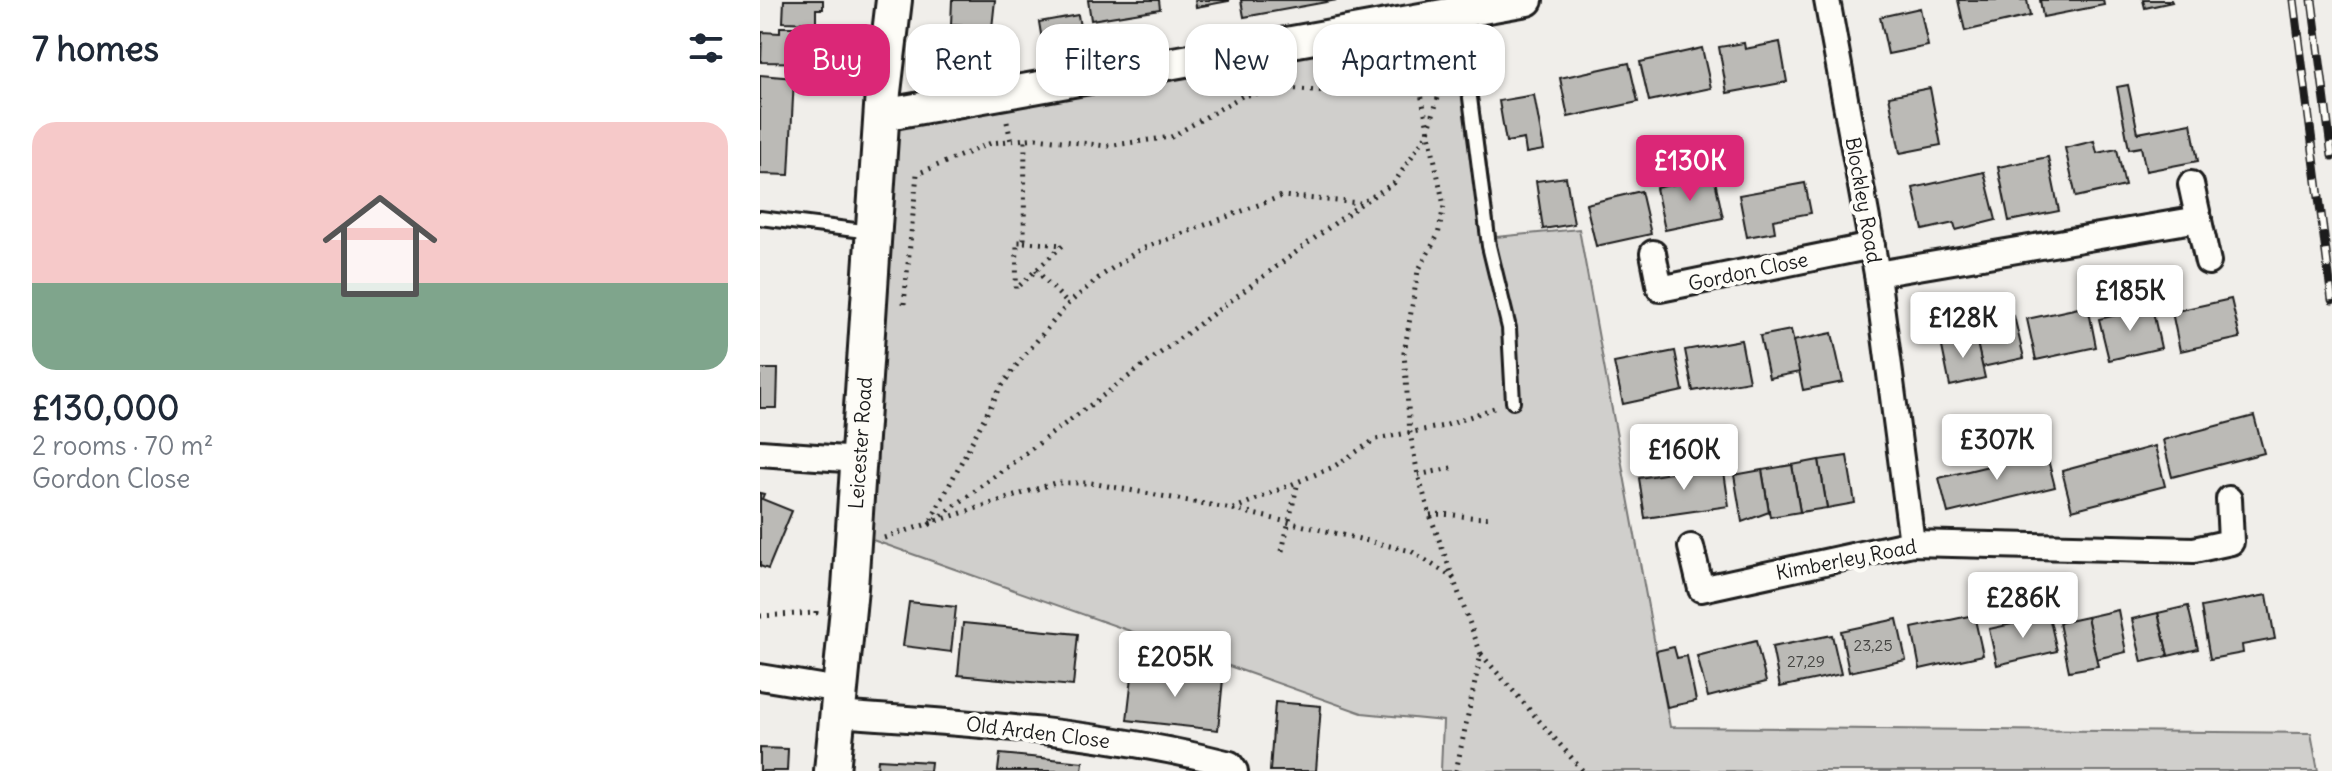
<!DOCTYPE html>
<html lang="en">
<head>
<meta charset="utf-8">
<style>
  body { margin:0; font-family:Delius,sans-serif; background:#f6f6f7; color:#1f2937; height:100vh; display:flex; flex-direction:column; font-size:30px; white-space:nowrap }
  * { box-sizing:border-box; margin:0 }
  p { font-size:26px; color:#747a83 }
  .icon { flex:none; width:44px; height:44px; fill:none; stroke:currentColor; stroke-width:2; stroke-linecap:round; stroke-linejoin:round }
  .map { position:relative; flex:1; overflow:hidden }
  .panel { display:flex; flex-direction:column; background:#fff; width:760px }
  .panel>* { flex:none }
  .banner { position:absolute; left:24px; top:24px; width:760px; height:72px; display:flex; gap:16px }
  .price { position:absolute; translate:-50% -68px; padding:0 18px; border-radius:8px; background:#fff; color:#222; font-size:26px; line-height:52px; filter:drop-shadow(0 2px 4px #0008) }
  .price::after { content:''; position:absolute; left:50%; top:48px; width:24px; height:18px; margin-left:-12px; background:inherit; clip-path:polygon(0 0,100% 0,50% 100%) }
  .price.selected { background:#db2777; color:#fff }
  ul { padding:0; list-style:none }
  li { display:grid; align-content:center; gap:16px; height:424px; padding:0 32px }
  li span { display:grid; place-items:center; height:248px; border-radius:24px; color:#555 }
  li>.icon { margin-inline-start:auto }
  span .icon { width:144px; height:144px; fill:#fffc; stroke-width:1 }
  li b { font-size:34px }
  h2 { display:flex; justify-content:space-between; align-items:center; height:96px; padding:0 32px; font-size:34px }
  .tag { padding:0 28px; border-radius:24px; background:#fff; box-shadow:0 2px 6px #0004; font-size:28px; line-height:72px }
  .tag.selected { background:#db2777; color:#fff }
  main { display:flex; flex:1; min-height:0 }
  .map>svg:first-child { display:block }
  .green { fill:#d0cfcc; stroke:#767674; stroke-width:2 }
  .building { fill:#bbbab6; stroke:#1c1c1c; stroke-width:2 }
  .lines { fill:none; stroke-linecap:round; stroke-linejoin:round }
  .service-casing { stroke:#1c1c1c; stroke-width:18 }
  .minor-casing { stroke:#1c1c1c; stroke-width:30 }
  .tertiary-casing { stroke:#1c1c1c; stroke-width:36 }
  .secondary-casing { stroke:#1c1c1c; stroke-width:40 }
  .path { stroke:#1c1c1c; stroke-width:5; stroke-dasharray:2 6; stroke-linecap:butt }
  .service { stroke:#fdfcf7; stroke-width:12 }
  .minor { stroke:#fdfcf7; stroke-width:24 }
  .tertiary { stroke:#fdfcf7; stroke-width:30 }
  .secondary { stroke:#fdfcf7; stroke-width:34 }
  .rail-casing { stroke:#1c1c1c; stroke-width:9 }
  .rail { stroke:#fdfcf7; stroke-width:6; stroke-dasharray:18; stroke-linecap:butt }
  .labels { text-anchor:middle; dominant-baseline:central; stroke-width:8; stroke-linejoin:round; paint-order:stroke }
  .number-label { font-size:16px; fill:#444442 }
  .street-label { font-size:20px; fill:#1c1c1c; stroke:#fdfcf7 }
</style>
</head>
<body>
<main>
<section class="panel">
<h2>7 homes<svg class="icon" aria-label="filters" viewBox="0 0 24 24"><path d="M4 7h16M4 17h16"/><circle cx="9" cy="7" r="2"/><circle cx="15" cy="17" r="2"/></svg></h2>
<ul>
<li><span style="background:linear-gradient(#f6c9c9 65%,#7fa58c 0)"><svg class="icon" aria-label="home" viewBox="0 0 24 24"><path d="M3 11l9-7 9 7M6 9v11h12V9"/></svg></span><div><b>£130,000</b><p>2 rooms · 70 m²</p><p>Gordon Close</p></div></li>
</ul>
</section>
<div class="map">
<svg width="1572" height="771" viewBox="0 0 1572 771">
  <rect width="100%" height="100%" fill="#f0eeea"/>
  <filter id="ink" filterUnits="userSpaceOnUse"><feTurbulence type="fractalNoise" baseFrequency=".0125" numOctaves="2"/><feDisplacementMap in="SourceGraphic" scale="16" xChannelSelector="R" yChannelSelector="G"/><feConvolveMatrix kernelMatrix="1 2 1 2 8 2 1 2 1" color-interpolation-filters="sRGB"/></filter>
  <g filter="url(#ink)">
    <polygon class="green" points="708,20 736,237 819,229 910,727 1551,733 1558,771 681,771 683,721 602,713 107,538 130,125"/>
    <g class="building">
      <polygon points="24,0 63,0 63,9 56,9 56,23 23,22"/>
      <polygon points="192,0 235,0 232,28 191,25"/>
      <polygon points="328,0 399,0 400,9 331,20"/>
      <polygon points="435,0 469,0 469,1 436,7"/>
      <polygon points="481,0 577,0 484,17"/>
      <polygon points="1198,0 1267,0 1270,16 1205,31"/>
      <polygon points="1280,0 1343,0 1344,5 1283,17"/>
      <polygon points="1383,0 1411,0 1412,2 1385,8"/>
      <polygon points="1160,8 1168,46 1128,54 1120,17"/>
      <polygon points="318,15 323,45 284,52 279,22"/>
      <polygon points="20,27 60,27 60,63 1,62 2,32 20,33"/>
      <polygon points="1020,42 1027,82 967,93 959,47 984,43 985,49"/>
      <polygon points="942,48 951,88 889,101 880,62"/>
      <polygon points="869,63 878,102 808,117 800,78"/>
      <polygon points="0,75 34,78 29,175 0,174"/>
      <polygon points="1368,85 1378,133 1431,123 1438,161 1386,171 1381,147 1369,149 1357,87"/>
      <polygon points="1170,88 1181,145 1140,153 1129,96"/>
      <polygon points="774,95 784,150 766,153 764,139 746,142 739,101"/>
      <polygon points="1334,141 1337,153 1357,149 1365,186 1316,197 1305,148"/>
      <polygon points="1288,157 1299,211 1249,221 1238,167"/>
      <polygon points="1224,172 1236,220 1196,230 1194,223 1163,230 1153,188"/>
      <polygon points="954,176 963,218 905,230 896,188"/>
      <polygon points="806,177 814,224 783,229 776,181"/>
      <polygon points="1045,183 1051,213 1013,220 1015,232 987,237 979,195"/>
      <polygon points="881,191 891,234 836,246 826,204"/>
      <polygon points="1471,299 1480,338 1420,351 1412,312"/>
      <polygon points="1328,306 1336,347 1276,360 1267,319"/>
      <polygon points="1392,307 1401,348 1349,360 1339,319"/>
      <polygon points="1254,316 1264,358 1222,367 1213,325"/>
      <polygon points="1031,330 1040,372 1009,378 1000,336"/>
      <polygon points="1072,333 1083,382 1043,390 1033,341"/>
      <polygon points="1215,334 1225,378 1190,386 1181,342"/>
      <polygon points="981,340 989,381 933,391 925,350"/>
      <polygon points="915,351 923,391 863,404 854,363"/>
      <polygon points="0,369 18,369 17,408 0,408"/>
      <polygon points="1494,416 1504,453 1412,477 1403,440"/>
      <polygon points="1395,446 1405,486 1312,510 1302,471"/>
      <polygon points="1286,452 1295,487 1188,513 1179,478"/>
      <polygon points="1087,456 1095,503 1067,508 1059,460"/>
      <polygon points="1059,460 1067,508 1040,512 1032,465"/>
      <polygon points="963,465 969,506 885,518 879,478"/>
      <polygon points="1032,465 1040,512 1010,517 1002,470"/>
      <polygon points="1002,470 1009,512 982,522 974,475"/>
      <polygon points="0,493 4,494 2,499 32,511 8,569 0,566"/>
      <polygon points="1507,595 1515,639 1482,645 1483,653 1450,659 1441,607"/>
      <polygon points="149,602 196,607 191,652 143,646"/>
      <polygon points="1428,606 1438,649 1408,656 1398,613"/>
      <polygon points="1358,610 1366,652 1336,659 1327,617"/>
      <polygon points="1398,613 1408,656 1382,662 1372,619"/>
      <polygon points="1214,615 1223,655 1160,669 1152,628"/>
      <polygon points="1289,616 1297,651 1237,665 1229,629"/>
      <polygon points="1327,617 1338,666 1309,671 1299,623"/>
      <polygon points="1137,619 1146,660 1089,672 1081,631"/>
      <polygon points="203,623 318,634 313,686 198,675"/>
      <polygon points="1072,635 1081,674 1020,687 1012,647"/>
      <polygon points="996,641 1006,682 948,697 937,656"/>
      <polygon points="914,647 917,658 927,656 936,701 907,707 896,651"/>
      <polygon points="373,668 463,679 458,730 367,720"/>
      <polygon points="515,702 561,706 556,771 510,771"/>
      <polygon points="0,748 28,749 27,771 0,771"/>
      <polygon points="240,754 323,762 322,771 238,771"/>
      <polygon points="118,759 171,762 170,771 117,771"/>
    </g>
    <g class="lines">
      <defs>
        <g id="service">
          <polyline points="699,12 729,246 749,328 753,402"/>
          <polyline points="0,218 111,232"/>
        </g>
        <g id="minor">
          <polyline points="1067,0 1117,274 1152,543"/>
          <polyline points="1431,184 1448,262"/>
          <polyline points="893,253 900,289 1112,246"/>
          <polyline points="1117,274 1439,219"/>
          <polyline points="0,453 99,460"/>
          <polyline points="931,547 941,589 1152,543 1434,550 1471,542 1469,499"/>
          <polyline points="0,677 79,690"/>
          <path d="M76 714C209 723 341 731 470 764L475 771"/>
        </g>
        <polyline id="tertiary" points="122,115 767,0"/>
        <polyline id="secondary" points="72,771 90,588 123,92 134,0"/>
      </defs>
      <use href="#service" class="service-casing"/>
      <use href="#minor" class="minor-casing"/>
      <use href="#tertiary" class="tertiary-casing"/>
      <use href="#secondary" class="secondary-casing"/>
      <g class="path">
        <polyline points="652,50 684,206 678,235 658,271 644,353 650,433 658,475 670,515 721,654 696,771"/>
        <polyline points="247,122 251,141"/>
        <polyline points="264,242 303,245 256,289 257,242 264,242 265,139"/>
        <polyline points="276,270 308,304"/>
        <polyline points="144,304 157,174 231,143 276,138 347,146 411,137 482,96 526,88 581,92 685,62"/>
        <polyline points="658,475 696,467"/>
        <polyline points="473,509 573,467 616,439 684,426 734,408"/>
        <path d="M670 515C693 512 710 520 733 517"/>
        <polyline points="171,520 239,390 259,362 308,304 341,276 379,250 522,196 600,203"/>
        <polyline points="169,525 602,203 634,183 668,132 685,74"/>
        <polyline points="124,538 295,483 331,483 472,509 651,551 695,579"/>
        <polyline points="522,551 538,482"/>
        <polyline points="0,616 56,613 56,609"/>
        <polyline points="721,654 823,771"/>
      </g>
      <use href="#service" class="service"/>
      <use href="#minor" class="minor"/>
      <use href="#tertiary" class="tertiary"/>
      <use href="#secondary" class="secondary"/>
      <defs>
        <g id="rail">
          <polyline points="1534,0 1572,300"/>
          <polyline points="1552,0 1572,156"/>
        </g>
      </defs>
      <use href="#rail" class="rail-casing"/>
      <use href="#rail" class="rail"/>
    </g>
  </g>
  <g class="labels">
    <g class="number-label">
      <text x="1113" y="645">23,25</text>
      <text x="1046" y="661">27,29</text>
    </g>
    <g class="street-label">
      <text transform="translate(1104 200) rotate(80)">Blockley Road</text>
      <text transform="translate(988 271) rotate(-12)">Gordon Close</text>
      <text transform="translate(100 443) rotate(-86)">Leicester Road</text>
      <text transform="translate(1086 559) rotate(-11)">Kimberley Road</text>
      <text transform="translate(278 732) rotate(7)">Old Arden Close</text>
    </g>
  </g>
</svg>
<b class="price selected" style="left:930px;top:203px">£130K</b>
<b class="price" style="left:1370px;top:333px">£185K</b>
<b class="price" style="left:1203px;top:360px">£128K</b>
<b class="price" style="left:1237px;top:482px">£307K</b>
<b class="price" style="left:924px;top:492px">£160K</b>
<b class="price" style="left:1263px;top:640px">£286K</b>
<b class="price" style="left:415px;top:699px">£205K</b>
<div class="banner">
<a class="tag selected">Buy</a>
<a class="tag">Rent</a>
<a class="tag">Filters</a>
<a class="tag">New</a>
<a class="tag">Apartment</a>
</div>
</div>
</main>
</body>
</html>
